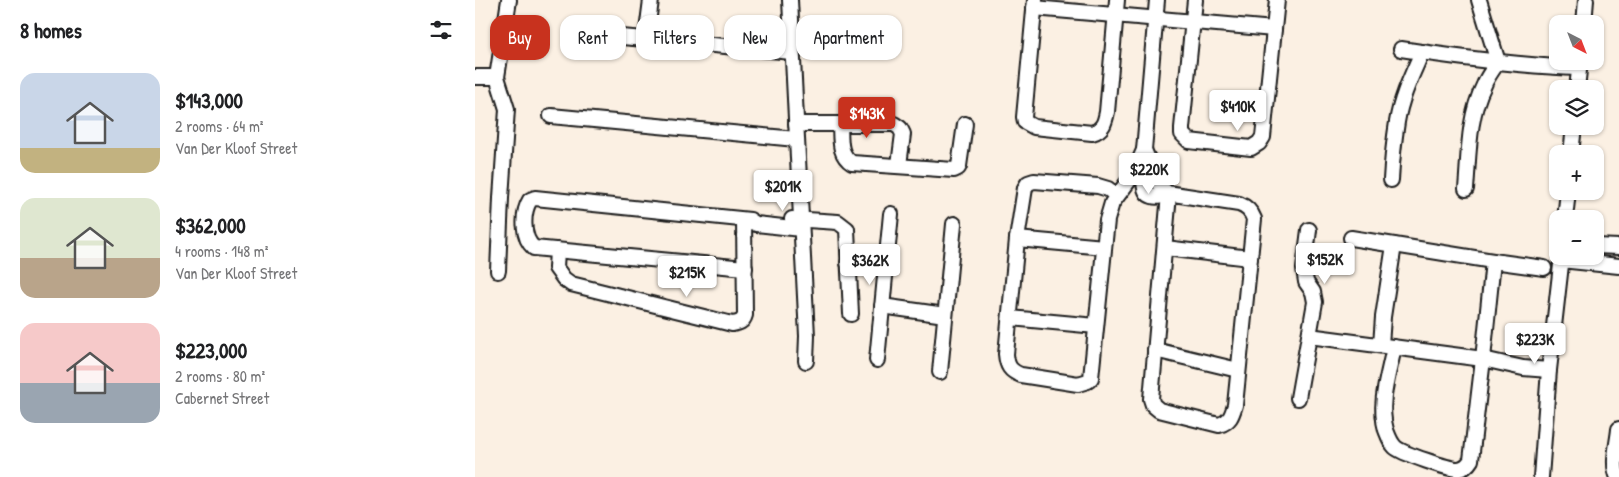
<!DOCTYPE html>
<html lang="en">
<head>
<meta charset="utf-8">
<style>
  body { margin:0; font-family:"Patrick Hand",sans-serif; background:#f6f6f6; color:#202124; height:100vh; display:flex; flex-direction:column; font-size:19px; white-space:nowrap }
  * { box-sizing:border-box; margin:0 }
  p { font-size:16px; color:#757577 }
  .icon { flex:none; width:28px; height:28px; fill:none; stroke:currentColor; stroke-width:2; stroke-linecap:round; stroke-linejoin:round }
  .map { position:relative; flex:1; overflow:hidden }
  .sheet { display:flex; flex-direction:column; background:#fff; width:475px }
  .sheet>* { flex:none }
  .hud { position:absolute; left:15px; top:15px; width:475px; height:45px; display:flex; gap:10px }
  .needle { width:32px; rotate:138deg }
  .buttons { position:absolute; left:1074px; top:15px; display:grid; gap:10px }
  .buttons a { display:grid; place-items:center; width:55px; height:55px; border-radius:10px; background:#fff; box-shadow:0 1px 4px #0004; font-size:25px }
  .price { position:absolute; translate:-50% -42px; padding:0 11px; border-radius:5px; background:#fff; color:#222; font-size:16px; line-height:32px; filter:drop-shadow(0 1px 2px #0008) }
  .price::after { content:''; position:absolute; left:50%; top:30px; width:15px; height:11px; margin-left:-8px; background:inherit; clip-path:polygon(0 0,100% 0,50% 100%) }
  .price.current { background:#c8321e; color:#fff }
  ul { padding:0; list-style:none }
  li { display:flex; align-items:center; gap:15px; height:125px; padding:0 20px }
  li span { display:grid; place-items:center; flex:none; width:140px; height:100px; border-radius:15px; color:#555 }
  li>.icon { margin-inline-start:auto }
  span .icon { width:60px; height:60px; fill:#fffc; stroke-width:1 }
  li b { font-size:21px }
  h2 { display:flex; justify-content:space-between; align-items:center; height:60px; padding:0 20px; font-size:21px }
  .chip { padding:0 18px; border-radius:15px; background:#fff; box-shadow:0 1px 4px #0004; font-size:18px; line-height:45px }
  .chip.current { background:#c8321e; color:#fff }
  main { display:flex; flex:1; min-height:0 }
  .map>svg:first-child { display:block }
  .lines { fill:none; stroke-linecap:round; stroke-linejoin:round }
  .minor-casing { stroke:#1c1c1c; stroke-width:18 }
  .minor { stroke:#fff; stroke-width:14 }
</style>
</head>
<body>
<main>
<section class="sheet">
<h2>8 homes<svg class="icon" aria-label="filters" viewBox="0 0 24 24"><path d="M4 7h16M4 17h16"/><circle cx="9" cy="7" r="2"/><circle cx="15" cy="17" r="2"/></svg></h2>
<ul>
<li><span style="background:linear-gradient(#c9d6e8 75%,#c2b280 0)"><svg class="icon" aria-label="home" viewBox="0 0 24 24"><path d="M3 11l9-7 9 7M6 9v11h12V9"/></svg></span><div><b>$143,000</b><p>2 rooms · 64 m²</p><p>Van Der Kloof Street</p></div></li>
<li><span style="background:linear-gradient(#dfe7d0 60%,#b9a48a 0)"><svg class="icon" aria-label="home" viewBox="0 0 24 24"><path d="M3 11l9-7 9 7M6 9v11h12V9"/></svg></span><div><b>$362,000</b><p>4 rooms · 148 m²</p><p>Van Der Kloof Street</p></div></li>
<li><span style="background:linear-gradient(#f6c9c9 60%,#9aa5b1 0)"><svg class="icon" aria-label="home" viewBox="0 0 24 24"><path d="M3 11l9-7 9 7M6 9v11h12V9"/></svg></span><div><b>$223,000</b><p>2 rooms · 80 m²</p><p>Cabernet Street</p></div></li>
</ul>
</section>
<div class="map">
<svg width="1144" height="477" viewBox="0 0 1144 477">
  <rect width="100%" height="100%" fill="#fbf0e3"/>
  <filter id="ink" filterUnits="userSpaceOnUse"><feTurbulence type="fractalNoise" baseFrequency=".02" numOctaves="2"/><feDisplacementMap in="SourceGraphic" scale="10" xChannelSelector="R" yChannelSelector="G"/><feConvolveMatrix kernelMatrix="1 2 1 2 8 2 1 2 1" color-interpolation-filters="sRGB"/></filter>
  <g filter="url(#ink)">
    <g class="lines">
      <defs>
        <g id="minor">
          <polyline points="315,0 332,336 331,361"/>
          <path d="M560 0 549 117 550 122 559 127 617 133C628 130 630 122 632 112L642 0"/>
          <polyline points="720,0 707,128 707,134 714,141 776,148 784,143 788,137 802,0"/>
          <polyline points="559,8 799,29"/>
          <polyline points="1109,24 1111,0"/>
          <polyline points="101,33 317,52"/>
          <polyline points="171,39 176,0"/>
          <path d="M926 49C985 58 1045 66 1104 68"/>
          <polyline points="0,77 22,77"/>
          <polyline points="1102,89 1105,61"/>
          <polyline points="76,116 321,139"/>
          <polyline points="321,124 419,124 425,128 428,134 424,165"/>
          <path d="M365 124C366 139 363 154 377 163L479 170 483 168 484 166 490 124"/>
          <path d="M669 150 685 186 692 193 764 204C772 207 776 211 779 219L760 405C757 415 755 422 744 425L684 410 678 405 676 399 694 194"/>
          <polyline points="1096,154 1099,126"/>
          <path d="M672 159C671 169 664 192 677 196 683 198 687 196 692 193"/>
          <path d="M916 180C917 161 919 141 922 122 926 97 937 75 947 52"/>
          <path d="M991 189C994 154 993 117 1009 85 1012 77 1018 69 1023 62L1004 0"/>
          <path d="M642 196 633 189 623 186 559 181 553 183 550 188 542 239 531 354C532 366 535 371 546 375L603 384 613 381 616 378 632 220 637 203 658 175 669 150 682 0"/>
          <polyline points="317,219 363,222 372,229 376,314"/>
          <polyline points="1090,219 1093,191"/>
          <polyline points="834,230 829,269 831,282 838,292 840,302 834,336"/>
          <polyline points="876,238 1018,261 1069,268"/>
          <polyline points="542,239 629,247"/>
          <polyline points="1120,246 1144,247"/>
          <polyline points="690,248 775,258"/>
          <path d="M82 250 81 268 89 279 96 284 257 324C264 323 268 322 270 315L269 220"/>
          <polyline points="1086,260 1144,266"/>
          <polyline points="373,263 411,267"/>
          <path d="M270 268 59 248C47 238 47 213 55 200L60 198 275 220 281 224 326 229"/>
          <polyline points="23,271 26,198 32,109 22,77 34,0"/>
          <polyline points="407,306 470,315"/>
          <polyline points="535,318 621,326"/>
          <polyline points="906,345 908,317 919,245"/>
          <path d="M919 347C914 374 903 402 911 430 913 435 915 442 920 447 926 453 976 470 984 469 990 468 993 465 996 460L1008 359 1018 261"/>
          <polyline points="680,350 763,370"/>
          <polyline points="402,360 416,214"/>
          <polyline points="465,372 479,224"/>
          <polyline points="823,398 834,336 1008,359 1048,368 1074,370"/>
          <polyline points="1066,477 1074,370 1087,256"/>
          <path d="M1143 477C1136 464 1143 443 1144 429"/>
        </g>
      </defs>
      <use href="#minor" class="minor-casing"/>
      <use href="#minor" class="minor"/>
    </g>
  </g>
</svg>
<div class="buttons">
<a><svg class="needle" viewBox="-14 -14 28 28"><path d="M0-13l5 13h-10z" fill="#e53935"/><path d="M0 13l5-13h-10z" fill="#757577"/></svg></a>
<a><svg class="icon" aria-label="layers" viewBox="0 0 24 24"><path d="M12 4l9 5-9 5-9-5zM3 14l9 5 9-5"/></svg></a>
<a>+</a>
<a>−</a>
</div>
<b class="price" style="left:763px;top:132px">$410K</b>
<b class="price current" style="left:392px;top:139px">$143K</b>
<b class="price" style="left:674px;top:195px">$220K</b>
<b class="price" style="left:308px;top:212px">$201K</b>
<b class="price" style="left:850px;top:285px">$152K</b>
<b class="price" style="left:395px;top:286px">$362K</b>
<b class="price" style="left:212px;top:298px">$215K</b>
<b class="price" style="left:1060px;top:365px">$223K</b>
<div class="hud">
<a class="chip current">Buy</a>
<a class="chip">Rent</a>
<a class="chip">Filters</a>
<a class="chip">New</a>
<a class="chip">Apartment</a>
</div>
</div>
</main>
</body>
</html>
